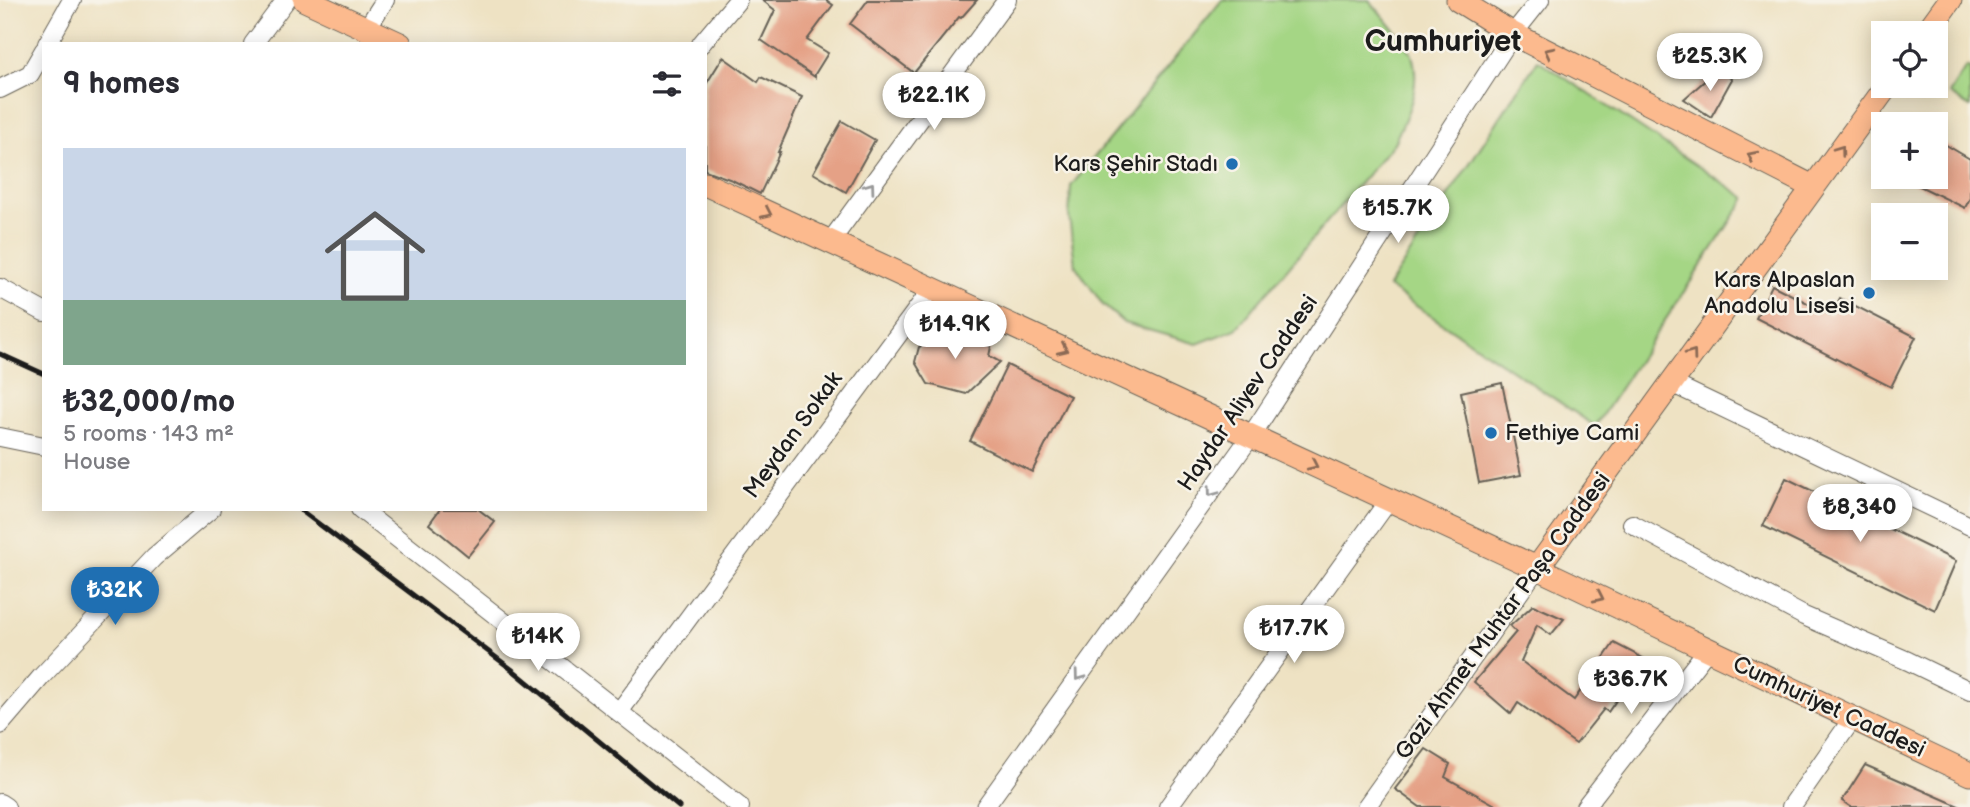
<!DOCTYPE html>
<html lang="en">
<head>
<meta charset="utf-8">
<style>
  body { margin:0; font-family:"Balsamiq Sans",sans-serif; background:#f7f7f7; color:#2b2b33; height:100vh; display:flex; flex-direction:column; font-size:26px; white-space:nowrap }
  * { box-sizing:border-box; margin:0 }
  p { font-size:23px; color:#7c7c81 }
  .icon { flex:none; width:38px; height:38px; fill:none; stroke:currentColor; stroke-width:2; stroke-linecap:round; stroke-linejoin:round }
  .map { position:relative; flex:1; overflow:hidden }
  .drawer { position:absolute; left:42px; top:42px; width:665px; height:469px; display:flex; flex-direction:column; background:#fff; border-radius:0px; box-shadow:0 4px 18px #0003 }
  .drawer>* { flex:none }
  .controls { position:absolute; left:1871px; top:21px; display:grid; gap:14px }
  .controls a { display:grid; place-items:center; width:77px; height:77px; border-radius:0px; background:#fff; box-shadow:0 4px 18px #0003; font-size:35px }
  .price { position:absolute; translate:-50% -60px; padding:0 16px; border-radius:24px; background:#fff; color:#222; font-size:23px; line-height:46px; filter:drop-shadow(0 2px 4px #0008) }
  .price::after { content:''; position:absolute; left:50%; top:42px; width:21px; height:16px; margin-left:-10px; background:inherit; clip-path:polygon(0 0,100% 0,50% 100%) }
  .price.on { background:#1f6fb2; color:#fff }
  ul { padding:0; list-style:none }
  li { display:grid; align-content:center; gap:14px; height:371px; padding:0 21px }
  li span { display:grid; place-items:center; height:217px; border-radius:0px; color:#555 }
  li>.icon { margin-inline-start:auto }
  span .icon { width:126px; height:126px; fill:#fffc; stroke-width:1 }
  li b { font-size:30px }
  h2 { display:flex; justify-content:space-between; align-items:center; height:84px; padding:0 21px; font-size:30px }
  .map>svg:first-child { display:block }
  .green { fill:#a5d685; stroke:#607950; stroke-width:2 }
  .building { fill:#e5a186 }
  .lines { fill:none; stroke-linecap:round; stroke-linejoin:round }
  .minor-casing { stroke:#666156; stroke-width:20 }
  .major-casing { stroke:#666156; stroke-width:25 }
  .minor { stroke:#fff; stroke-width:18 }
  .major { stroke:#fcba8e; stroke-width:23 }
  .rail { stroke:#1c1c1c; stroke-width:5 }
  .oneway { stroke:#8c6b55 }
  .oneway2 { stroke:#999 }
  .poi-dot { fill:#1f6fb2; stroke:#f7f3e8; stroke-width:2.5 }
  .labels { text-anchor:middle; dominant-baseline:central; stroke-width:5; stroke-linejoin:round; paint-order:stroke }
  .poi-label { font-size:23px; fill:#1c1c1c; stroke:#f7f3e8; text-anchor:end }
  .street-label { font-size:23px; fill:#1c1c1c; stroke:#f7f3e8 }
  .district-label { font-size:30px; font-weight:bold; fill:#1c1c1c; stroke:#f7f3e8 }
</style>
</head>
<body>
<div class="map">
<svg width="1970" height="807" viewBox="0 0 1970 807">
  <rect width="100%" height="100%" fill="#f7f3e8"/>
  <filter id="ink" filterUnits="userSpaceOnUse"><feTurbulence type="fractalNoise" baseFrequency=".0143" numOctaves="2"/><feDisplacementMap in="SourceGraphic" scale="14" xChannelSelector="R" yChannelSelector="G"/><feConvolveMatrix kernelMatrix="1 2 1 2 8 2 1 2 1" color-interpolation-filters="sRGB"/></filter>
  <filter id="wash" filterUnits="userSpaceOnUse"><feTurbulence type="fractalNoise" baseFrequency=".00686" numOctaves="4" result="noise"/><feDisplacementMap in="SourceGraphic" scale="28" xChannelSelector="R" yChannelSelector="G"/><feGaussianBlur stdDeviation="1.57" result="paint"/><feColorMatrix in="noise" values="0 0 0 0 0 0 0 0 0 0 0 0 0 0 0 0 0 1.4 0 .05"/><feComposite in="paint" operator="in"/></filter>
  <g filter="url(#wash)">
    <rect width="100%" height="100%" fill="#eee2c3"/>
    <g class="green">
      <path d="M1222 0H1369C1379 12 1408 43 1412 55 1422 86 1407 116 1394 143L1236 329 1197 344 1124 323 1103 305 1075 265 1069 216 1071 186Z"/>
      <polygon points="1538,60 1746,198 1595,426 1388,287"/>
      <polygon points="1966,67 1970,69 1970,107 1949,94"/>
    </g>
    <g id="blocks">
      <g class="building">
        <polygon points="762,0 826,0 833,5 807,40 828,53 815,74 815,77 761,40 775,10"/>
        <polygon points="868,0 977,0 961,18 959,17 914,73 850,24"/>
        <polygon points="723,57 758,82 761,77 802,97 778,152 780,152 760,194 732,180 705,170 705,86"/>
        <polygon points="1718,69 1732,79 1711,117 1684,99"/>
        <polygon points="842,121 875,140 846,192 813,173"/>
        <polygon points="1936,139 1970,159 1970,198 1965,208 1901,177 1936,177"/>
        <polygon points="1772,285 1831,315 1840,298 1916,337 1891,387 1756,318"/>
        <polygon points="957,328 991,347 989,356 1000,362 966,394 928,384 915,362 919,347"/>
        <polygon points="1007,365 1070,396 1032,472 970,441"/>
        <polygon points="1502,383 1521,475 1479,483 1461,392"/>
        <polygon points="1786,478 1956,561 1935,610 1763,526"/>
        <polygon points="440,509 478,509 495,522 468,556 429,524"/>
        <polygon points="1533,605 1564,619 1551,635 1537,625 1521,661 1574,700 1614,643 1645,659 1608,712 1604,709 1576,744 1518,703 1511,714 1474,682 1516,632 1510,626"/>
        <polygon points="1426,749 1450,764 1445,777 1499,807 1420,807 1395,789"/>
        <polygon points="1865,765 1961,807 1851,807 1842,801"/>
      </g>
    </g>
  </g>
  <g filter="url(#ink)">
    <use href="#blocks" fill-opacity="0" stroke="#666156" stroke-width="2"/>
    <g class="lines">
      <defs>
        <g id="minor">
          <polyline points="367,28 385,0"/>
          <polyline points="47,44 72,0"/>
          <polyline points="253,44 286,0"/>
          <polyline points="701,44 738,0"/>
          <polyline points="0,89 30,74 44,50"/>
          <polyline points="830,242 1007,0"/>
          <polyline points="0,288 44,312"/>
          <polyline points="1671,383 1970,526"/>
          <polyline points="0,437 44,446"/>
          <polyline points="360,509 740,807"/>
          <polyline points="1632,524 1804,616 1908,661 1970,691"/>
          <polyline points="619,712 932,289"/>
          <polyline points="0,725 42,676 154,557 211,509"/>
          <polyline points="0,803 6,807"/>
          <polyline points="985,807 1251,436 1513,34 1540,0"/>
          <polyline points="1168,807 1389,500"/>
          <polyline points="1366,807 1537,568"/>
          <polyline points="1585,807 1708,649"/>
          <polyline points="1791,807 1853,718"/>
        </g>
        <g id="major">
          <polyline points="305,0 400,44"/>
          <polyline points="1458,0 1513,34 1813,187"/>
          <polyline points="1926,33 1950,0"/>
          <polyline points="705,184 1537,568 1970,774"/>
          <polyline points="1537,568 1887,86"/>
        </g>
      </defs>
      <use href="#minor" class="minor-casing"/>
      <use href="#major" class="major-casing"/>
      <use href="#minor" class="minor"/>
      <use href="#major" class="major"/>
      <g class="rail">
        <polyline points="0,354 44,374"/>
        <polyline points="299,509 514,671 679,807"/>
      </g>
    </g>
    <defs><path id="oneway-chevron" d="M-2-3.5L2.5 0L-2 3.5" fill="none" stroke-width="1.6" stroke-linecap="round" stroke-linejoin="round" transform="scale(1.75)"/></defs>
    <g class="oneway">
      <use href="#oneway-chevron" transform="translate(1549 52) rotate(-153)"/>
      <use href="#oneway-chevron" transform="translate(1840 150) rotate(-54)"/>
      <use href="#oneway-chevron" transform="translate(1752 156) rotate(-153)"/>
      <use href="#oneway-chevron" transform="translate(767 213) rotate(25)"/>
      <use href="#oneway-chevron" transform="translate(1063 349) rotate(25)"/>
      <use href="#oneway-chevron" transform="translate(1692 354) rotate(-54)"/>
      <use href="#oneway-chevron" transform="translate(1313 465) rotate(25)"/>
      <use href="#oneway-chevron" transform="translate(1599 597) rotate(25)"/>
    </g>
    <g class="oneway2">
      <use href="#oneway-chevron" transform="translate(870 187) rotate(-54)"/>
      <use href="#oneway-chevron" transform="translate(1212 492) rotate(126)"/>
      <use href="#oneway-chevron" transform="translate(1079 676) rotate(126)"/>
    </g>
  </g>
  <g class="poi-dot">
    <circle cx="1232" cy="164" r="7"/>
    <circle cx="1869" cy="293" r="7"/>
    <circle cx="1491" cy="433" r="7"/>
  </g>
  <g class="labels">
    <g class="poi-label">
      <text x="1218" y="164">Kars Şehir Stadı</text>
      <text x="1855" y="280">Kars Alpaslan<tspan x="1855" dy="26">Anadolu Lisesi</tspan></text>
      <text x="1505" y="433" text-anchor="start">Fethiye Cami</text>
    </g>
    <g class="street-label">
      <text transform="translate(1248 393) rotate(-56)">Haydar Aliyev Caddesi</text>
      <text transform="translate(793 435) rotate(-54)">Meydan Sokak</text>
      <text transform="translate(1503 616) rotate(-54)">Gazi Ahmet Muhtar Paşa Caddesi</text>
      <text transform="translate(1829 707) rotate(25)">Cumhuriyet Caddesi</text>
    </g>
    <g class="district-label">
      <text x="1443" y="42">Cumhuriyet</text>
    </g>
  </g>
</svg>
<div class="controls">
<a><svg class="icon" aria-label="locate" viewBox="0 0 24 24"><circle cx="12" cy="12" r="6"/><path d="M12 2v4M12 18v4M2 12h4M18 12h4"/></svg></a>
<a>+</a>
<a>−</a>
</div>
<b class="price" style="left:1710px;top:93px">₺25.3K</b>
<b class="price" style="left:934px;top:132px">₺22.1K</b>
<b class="price" style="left:1398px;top:245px">₺15.7K</b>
<b class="price" style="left:955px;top:361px">₺14.9K</b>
<b class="price" style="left:1860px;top:544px">₺8,340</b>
<b class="price on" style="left:115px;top:627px">₺32K</b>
<b class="price" style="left:1294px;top:665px">₺17.7K</b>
<b class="price" style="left:538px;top:673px">₺14K</b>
<b class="price" style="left:1631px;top:716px">₺36.7K</b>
<section class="drawer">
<h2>9 homes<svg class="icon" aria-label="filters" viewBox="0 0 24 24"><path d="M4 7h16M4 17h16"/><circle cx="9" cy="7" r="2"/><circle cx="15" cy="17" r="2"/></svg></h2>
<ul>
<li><span style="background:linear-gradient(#c9d6e8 70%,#7fa58c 0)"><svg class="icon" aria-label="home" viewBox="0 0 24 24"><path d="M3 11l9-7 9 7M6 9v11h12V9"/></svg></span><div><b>₺32,000/mo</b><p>5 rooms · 143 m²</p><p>House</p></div></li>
</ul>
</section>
</div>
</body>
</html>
